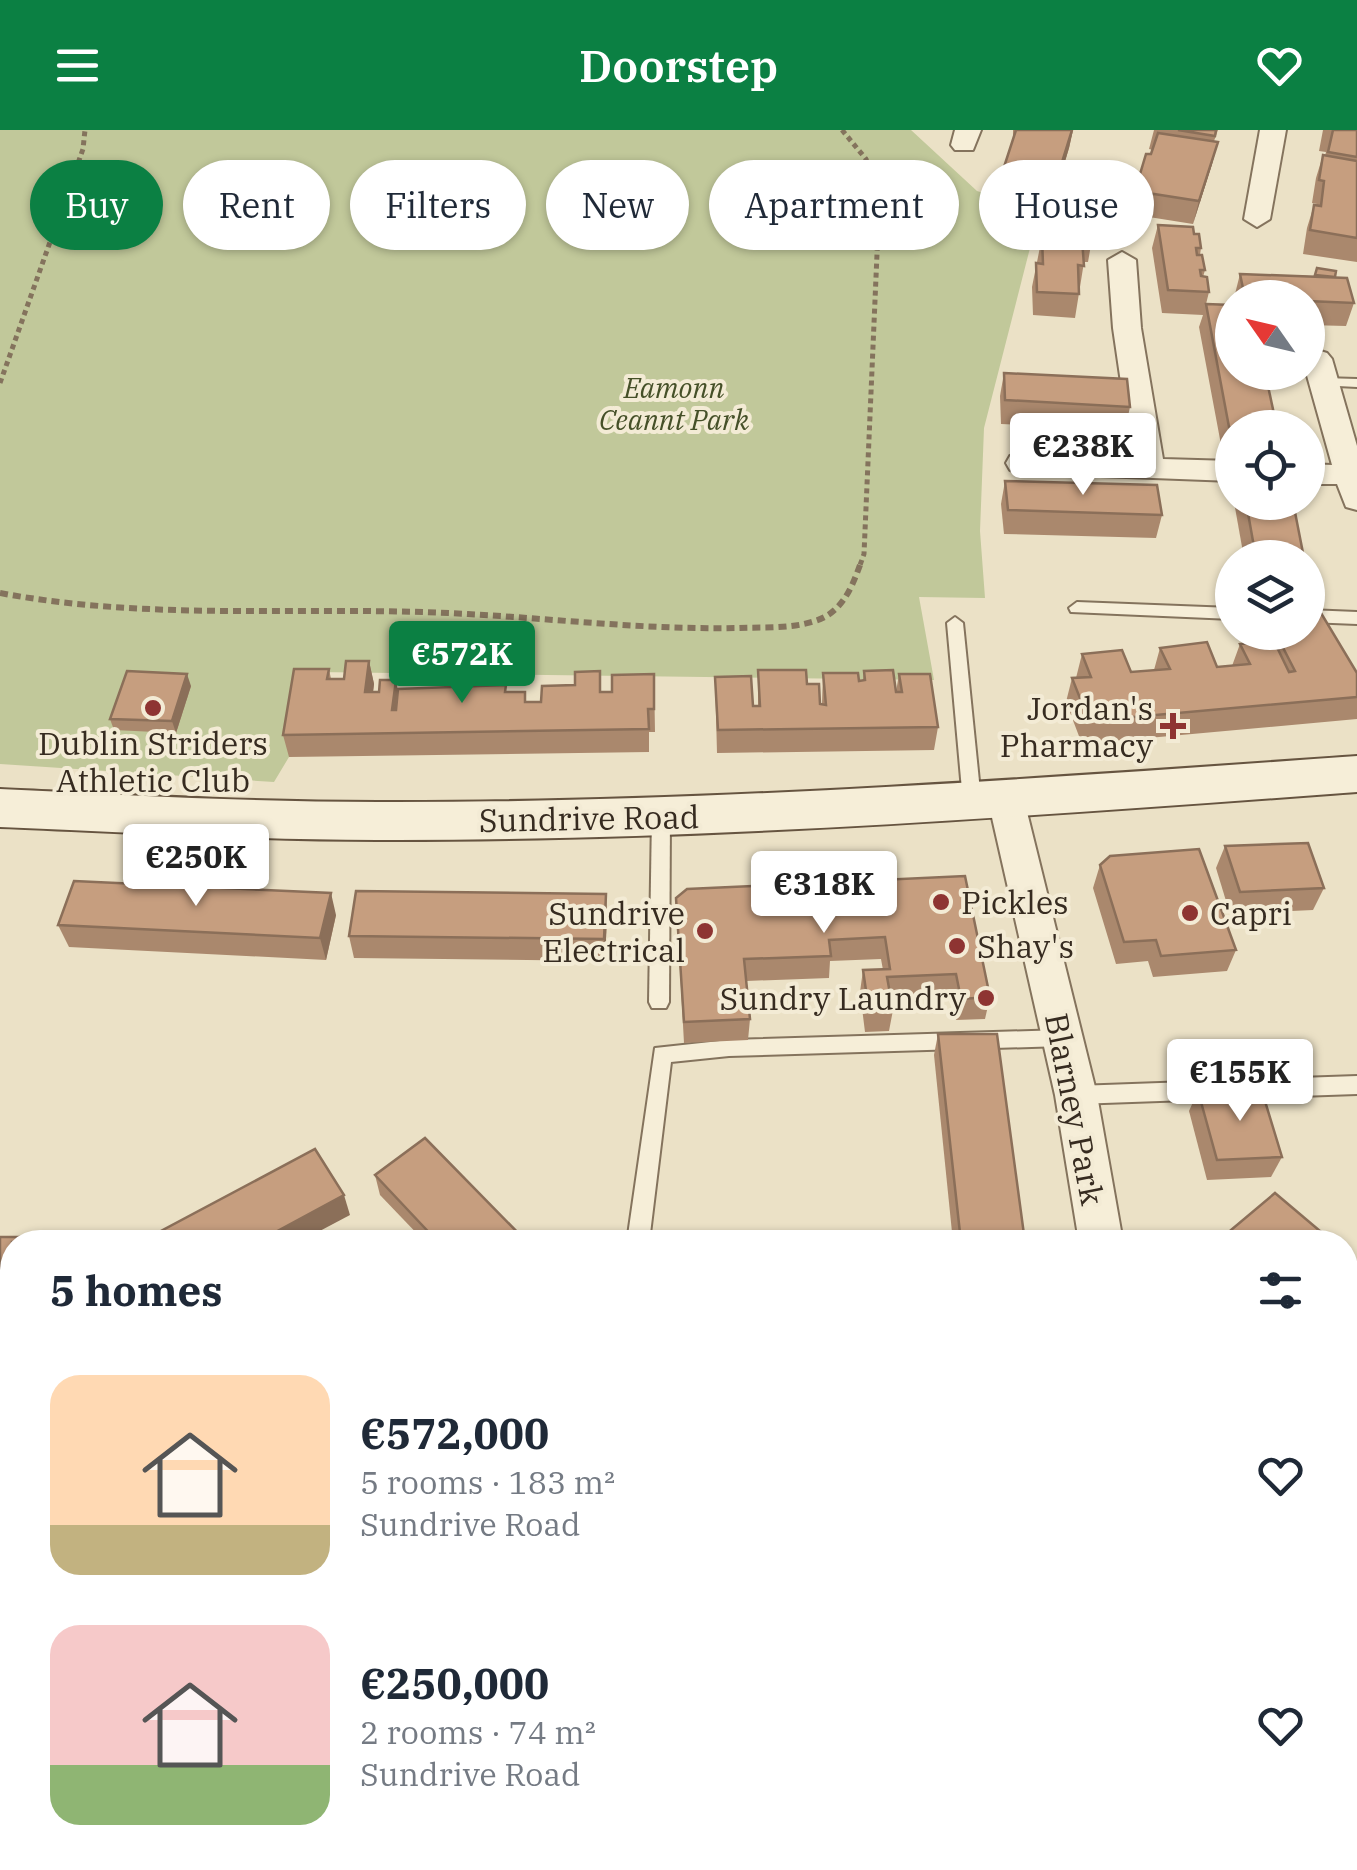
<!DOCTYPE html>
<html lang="en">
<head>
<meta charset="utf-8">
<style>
  body { margin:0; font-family:"IBM Plex Serif",serif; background:#f6f6f7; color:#1f2937; height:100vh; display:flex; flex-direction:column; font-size:38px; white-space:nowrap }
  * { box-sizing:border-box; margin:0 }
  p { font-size:32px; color:#747a83 }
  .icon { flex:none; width:55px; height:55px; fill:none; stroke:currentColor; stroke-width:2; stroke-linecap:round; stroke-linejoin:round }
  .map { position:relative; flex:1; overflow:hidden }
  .drawer { position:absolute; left:0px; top:1100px; width:1358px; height:640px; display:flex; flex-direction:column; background:#fff; border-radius:40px 40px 0 0; box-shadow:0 2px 8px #0004 }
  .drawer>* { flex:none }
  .top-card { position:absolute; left:30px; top:30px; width:1298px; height:90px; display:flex; gap:20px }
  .needle { width:65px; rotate:304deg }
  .tools { position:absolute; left:1215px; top:150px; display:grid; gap:20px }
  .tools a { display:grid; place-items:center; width:110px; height:110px; border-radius:50%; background:#fff; box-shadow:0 2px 8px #0004; font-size:50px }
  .price { position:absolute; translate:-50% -85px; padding:0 22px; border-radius:10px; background:#fff; color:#222; font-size:32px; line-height:65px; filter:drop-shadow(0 2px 5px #0008) }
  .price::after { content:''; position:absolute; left:50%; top:60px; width:30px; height:22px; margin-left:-15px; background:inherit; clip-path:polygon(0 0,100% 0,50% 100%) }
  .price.current { background:#0b8043; color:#fff }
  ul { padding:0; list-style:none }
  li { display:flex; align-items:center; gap:30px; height:250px; padding:0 50px }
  li span { display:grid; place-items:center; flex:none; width:280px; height:200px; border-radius:30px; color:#555 }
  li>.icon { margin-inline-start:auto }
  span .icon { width:120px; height:120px; fill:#fffc; stroke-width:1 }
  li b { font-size:42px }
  h2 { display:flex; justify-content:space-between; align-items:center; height:120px; padding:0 50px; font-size:42px }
  .chip { padding:0 35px; border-radius:45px; background:#fff; box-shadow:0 2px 8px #0004; font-size:35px; line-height:90px }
  .chip.current { background:#0b8043; color:#fff }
  header { display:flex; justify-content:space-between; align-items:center; height:130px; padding:0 50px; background:#0b8043; color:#fff; font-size:45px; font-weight:600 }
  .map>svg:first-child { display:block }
  .green { fill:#c1c89a }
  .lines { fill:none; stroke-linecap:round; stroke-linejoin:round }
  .lane-casing { stroke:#84735d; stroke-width:4 }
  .street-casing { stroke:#84735d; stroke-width:4 }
  .secondary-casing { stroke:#665440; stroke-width:4 }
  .path-far1 { stroke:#84735d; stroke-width:5; stroke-dasharray:5 4; stroke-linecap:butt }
  .path { stroke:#84735d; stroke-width:6; stroke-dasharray:8 5; stroke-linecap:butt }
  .lane { fill:#f6eed8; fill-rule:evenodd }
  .street { fill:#f6eed8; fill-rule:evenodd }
  .secondary { fill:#f6eed8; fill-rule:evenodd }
  .wall { fill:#aa886d }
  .shaded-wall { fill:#8b6f59 }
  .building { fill:#c69e7f; stroke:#8b6f59; stroke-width:2.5 }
  .poi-dot { fill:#8e3432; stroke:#f3ebd5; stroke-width:4 }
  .labels { text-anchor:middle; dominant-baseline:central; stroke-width:8; stroke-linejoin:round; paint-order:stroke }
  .far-park-label { font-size:28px; font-style:italic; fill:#455028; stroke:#f3ebd5 }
  .poi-label { font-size:32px; fill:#362b20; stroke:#f3ebd5; text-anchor:end }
  .street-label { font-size:32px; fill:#362b20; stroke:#f3ebd5 }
</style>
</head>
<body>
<header><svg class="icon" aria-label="menu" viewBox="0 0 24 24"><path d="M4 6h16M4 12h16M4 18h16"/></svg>Doorstep<svg class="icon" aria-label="heart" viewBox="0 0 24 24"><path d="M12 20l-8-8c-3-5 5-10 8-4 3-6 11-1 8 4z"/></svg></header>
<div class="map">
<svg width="1357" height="1740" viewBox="0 0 1357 1740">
  <rect width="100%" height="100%" fill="#ebe1c6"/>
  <polygon class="green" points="0,0 911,0 977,61 1070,90 1045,99 1030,118 984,298 980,401 985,468 919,467 934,550 316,542 300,563 289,627 274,652 0,634"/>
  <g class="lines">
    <defs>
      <g id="lane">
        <polygon points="1323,248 1357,249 1357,257 1318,255 1316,252"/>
        <polygon points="1077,472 1232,478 1232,489 1071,482 1069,478"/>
        <polygon points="1308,480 1357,482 1357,494 1308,492"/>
        <polygon points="955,487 963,493 981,671 972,678 963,671 947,493"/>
        <polygon points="661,679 670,686 669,872 666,878 652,878 649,872 652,686"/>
        <polygon points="1063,900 1070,902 1073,908 1070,914 1063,916 729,926 671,932 649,1112 627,1112 655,918 729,910"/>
        <polygon points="1357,946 1357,964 1076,974 1069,971 1066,965 1069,959 1076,956"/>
        <polygon points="620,1728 647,1728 651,1740 623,1740"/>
      </g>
      <g id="street">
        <polygon points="955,0 981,0 973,20 955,20 951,15"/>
        <polygon points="1260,0 1286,0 1270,89 1257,97 1244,89"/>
        <polygon points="1122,122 1136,130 1141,198 1163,329 1232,331 1232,351 1021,343 1010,340 1006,333 1010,326 1021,323 1132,328 1113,198 1108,130"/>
        <polygon points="1317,220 1327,223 1332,229 1357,316 1357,380 1346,377 1337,354 1308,354 1308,334 1332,335 1306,242 1308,223"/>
        <polygon points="1006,656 1019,660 1024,670 1097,965 1123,1112 1079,1112 1055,965 988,670 993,660"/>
        <rect x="0" y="1246" width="12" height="44"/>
        <rect x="1345" y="1265" width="12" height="44"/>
        <polygon points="106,1728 160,1728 158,1740 104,1740"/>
        <polygon points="1178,1728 1232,1728 1234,1740 1180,1740"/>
      </g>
      <path id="secondary" d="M1357 626V662C1031 686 704 711 377 710 251 710 126 702 0 697V659C126 665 251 672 377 672 704 673 1031 649 1357 626Z"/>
    </defs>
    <use href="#lane" class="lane-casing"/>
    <use href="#street" class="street-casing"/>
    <use href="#secondary" class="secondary-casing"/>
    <g class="path-far1">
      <polyline points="842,0 866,29 879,78 864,424 859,438"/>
      <polyline points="0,253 83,19 85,0"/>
    </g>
    <path class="path" d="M0 463C155 492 311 475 468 484 558 489 648 500 739 498 764 497 791 499 815 491 841 483 851 460 860 435"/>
    <use href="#lane" class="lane"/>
    <use href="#street" class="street"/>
    <use href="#secondary" class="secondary"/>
  </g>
  <g class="wall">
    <polygon points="1013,0 1073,0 1069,18 1054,68 1000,60 1004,37 1013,10"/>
    <polygon points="1154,0 1218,0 1214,11 1218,12 1212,34 1193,94 1130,84 1135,61 1153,20 1149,19"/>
    <polygon points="1323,0 1357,0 1357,132 1303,124 1307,98 1314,75 1317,75 1317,74 1312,73 1316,48 1323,25 1325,26 1326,22 1319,21"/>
    <polygon points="1050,83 1092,109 1088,132 1084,132 1075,188 1033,185 1032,157 1042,107 1046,108"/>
    <polygon points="1158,95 1194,104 1201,118 1200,125 1205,140 1203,147 1209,162 1206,174 1277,298 1232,298 1232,321 1222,320 1199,197 1203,185 1162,183 1152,118"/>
    <polygon points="1317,138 1335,147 1354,173 1346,196 1308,195 1308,168 1234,168 1240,144 1314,146"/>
    <polygon points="1004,243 1130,277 1125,300 1001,294 1000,266"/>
    <polygon points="1005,351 1162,385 1156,408 1004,404 1001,374"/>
    <polygon points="1234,372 1293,372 1304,428 1244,428"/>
    <polygon points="1243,502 1308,502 1357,543 1357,589 1082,614 1066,572 1072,548 1076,548 1082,524 1131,542 1154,540 1160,518 1217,537 1232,536 1240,514 1243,514"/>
    <polygon points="369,531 374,554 373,562 398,560 525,562 526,572 541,572 600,541 601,562 612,562 654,544 655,602 649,602 649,622 289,627 283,605 329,539 331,549 344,549"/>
    <polygon points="758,540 807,554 822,574 823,543 863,550 864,541 896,562 899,544 938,597 934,620 717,623 715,547 753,576 758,576"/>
    <polygon points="191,556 176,603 114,600 110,589"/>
    <polygon points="1225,716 1324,758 1313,780 1230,784 1216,738"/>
    <polygon points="1100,735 1236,820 1227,841 1153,847 1148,831 1116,834 1093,758"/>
    <polygon points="965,746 990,867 985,889 956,890 951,865 891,868 893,880 889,901 865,902 860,862 863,840 883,840 881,829 830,831 829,848 746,851 750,889 748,910 684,913 676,768"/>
    <polygon points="336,785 326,830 69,817 58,795"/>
    <polygon points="607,786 605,831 354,828 349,806"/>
    <polygon points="938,904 1025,1112 953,1112 934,925"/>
    <polygon points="1198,961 1282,1027 1271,1047 1207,1050 1189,981"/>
    <polygon points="375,1045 527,1112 425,1112 380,1065"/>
    <polygon points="1231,1100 1333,1112 1224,1112"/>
    <polygon points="0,1107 158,1107 161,1112 12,1112 12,1181 0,1181"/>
    <polygon points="1357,1421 1357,1500 1345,1490 1345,1435"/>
    <polygon points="0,1516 12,1728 43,1728 41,1740 0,1740"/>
    <polygon points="1355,1605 1357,1605 1357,1696 1345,1640 1345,1613"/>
    <polygon points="1006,1728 1095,1728 1096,1740 1008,1740"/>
  </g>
  <g class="shaded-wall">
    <polygon points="1073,0 1069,18 1054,68 1058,45"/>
    <polygon points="1218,12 1212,34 1193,94 1199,71"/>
    <polygon points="369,531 374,554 370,585 365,562"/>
    <polygon points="187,544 191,556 176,603 172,591"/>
    <polygon points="396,550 400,573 397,603 392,580"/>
    <polygon points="331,763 336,785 326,830 320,808"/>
    <polygon points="606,764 607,786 605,831 604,809"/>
    <polygon points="344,1065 350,1085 299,1112 257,1112"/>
    <polygon points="1357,1188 1357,1193 1345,1204 1345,1199"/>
    <polygon points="26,1728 43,1728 41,1740 25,1733"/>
    <polygon points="439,1728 444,1728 445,1740 440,1740"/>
  </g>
  <g class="building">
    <polygon points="1016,0 1072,0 1058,45 1004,37"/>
    <polygon points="1178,0 1216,0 1215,6"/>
    <polygon points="1333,0 1357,0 1357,27 1328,22"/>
    <polygon points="1158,3 1218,12 1199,71 1135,61 1146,24 1151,24"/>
    <polygon points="1323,25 1357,31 1357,108 1310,100 1314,75 1321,76 1324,51 1319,50"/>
    <polygon points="1050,83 1089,84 1092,109 1082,109 1084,136 1078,135 1079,164 1037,162 1036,133 1043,134 1042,107 1052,108"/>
    <polygon points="1158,95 1193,97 1194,104 1199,104 1201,118 1196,118 1197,125 1202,125 1205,140 1200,140 1201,146 1207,147 1209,162 1168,160"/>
    <polygon points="1317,138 1336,141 1335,147 1315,145"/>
    <polygon points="1240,144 1347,148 1354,173 1308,171 1308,168 1263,168 1263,163 1244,163"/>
    <polygon points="1206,174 1232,175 1232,242 1265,242 1277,298 1229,297"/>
    <polygon points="1004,243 1127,249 1130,277 1005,270"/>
    <polygon points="1005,351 1157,355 1162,385 1008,380"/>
    <polygon points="1246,372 1293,372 1304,428 1256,428"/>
    <polygon points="1308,478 1318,478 1357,543 1357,567 1089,591 1072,548 1091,547 1082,524 1122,520 1131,542 1170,539 1160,518 1207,512 1217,537 1250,534 1240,514 1274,511 1289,542 1295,541 1275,502 1308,502"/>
    <polygon points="346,531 369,531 365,562 379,562 380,550 396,550 392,580 396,580 398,559 506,555 505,562 525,562 525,572 541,572 542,556 575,555 575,542 600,541 600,562 612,562 612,545 654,544 654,579 648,579 649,599 283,605 294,539 329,539 327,549 344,549"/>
    <polygon points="758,540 806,540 807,554 819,554 820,574 826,575 823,543 858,543 859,551 865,550 864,541 893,540 896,562 902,562 899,544 930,544 938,597 718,600 715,547 751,546 753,576 760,576"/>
    <polygon points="127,541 187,544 172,591 110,589"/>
    <polygon points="1308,713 1324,758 1240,762 1225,716"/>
    <polygon points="1199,719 1236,820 1161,826 1156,810 1124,812 1100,735 1110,726"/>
    <polygon points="965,746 990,867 961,869 956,844 887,847 893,880 869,881 863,840 890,839 885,807 829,810 831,826 744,829 750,889 684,892 676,768 687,759"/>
    <polygon points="74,751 331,763 320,808 58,795"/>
    <polygon points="356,761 606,764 604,809 349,806"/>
    <polygon points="938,904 997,904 1025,1112 961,1112"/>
    <polygon points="1261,958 1282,1027 1217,1030 1198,961"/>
    <polygon points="425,1008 527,1112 438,1112 375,1045"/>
    <polygon points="315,1019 344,1065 257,1112 168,1112 161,1101"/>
    <polygon points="1275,1063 1333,1112 1245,1112 1231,1100"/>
    <polygon points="0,1107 158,1107 157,1112 12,1112 12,1163 0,1163"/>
    <polygon points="1345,1123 1357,1133 1357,1188 1345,1199"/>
    <polygon points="12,1351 12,1464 7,1469 0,1462 0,1362"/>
    <polygon points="1357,1424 1357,1474 1345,1463 1345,1438"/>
    <polygon points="12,1515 12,1728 26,1728 25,1733 0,1733 0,1516"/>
    <polygon points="358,1728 439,1728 440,1740 359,1740"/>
    <polygon points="1015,1728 1095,1728 1096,1740 1017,1740"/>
  </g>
  <g class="poi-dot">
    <circle cx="153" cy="578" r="10"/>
    <path d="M1168 581h10v10h10v10h-10v10h-10v-10h-10v-10h10z"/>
    <circle cx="941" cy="772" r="10"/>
    <circle cx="1190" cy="783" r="10"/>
    <circle cx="705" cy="801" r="10"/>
    <circle cx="957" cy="816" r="10"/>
    <circle cx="986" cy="868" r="10"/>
  </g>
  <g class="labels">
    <g class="far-park-label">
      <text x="674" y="257">Eamonn<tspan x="674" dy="32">Ceannt Park</tspan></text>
    </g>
    <g class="poi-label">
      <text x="1153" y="578">Jordan's<tspan x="1153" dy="37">Pharmacy</tspan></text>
      <text x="153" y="613" text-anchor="middle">Dublin Striders<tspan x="153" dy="37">Athletic Club</tspan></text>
      <text x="961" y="772" text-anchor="start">Pickles</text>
      <text x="685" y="783">Sundrive<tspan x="685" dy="37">Electrical</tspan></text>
      <text x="1210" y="783" text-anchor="start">Capri</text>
      <text x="977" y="816" text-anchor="start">Shay's</text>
      <text x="966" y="868">Sundry Laundry</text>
    </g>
    <g class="street-label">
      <text transform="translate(589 688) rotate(-1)">Sundrive Road</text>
      <text transform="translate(1075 979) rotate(79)">Blarney Park</text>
    </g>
  </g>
</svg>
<div class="tools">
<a><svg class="needle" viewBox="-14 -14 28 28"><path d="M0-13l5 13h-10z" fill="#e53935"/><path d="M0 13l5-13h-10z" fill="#747a83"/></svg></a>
<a><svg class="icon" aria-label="locate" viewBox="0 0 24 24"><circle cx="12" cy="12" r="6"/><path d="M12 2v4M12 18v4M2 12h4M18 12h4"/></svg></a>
<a><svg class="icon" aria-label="layers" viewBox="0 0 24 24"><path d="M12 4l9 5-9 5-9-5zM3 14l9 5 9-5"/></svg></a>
</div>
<b class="price" style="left:1083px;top:368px">€238K</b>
<b class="price current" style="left:462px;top:576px">€572K</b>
<b class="price" style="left:196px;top:779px">€250K</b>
<b class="price" style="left:824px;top:806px">€318K</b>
<b class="price" style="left:1240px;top:994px">€155K</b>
<div class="top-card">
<a class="chip current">Buy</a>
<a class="chip">Rent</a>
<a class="chip">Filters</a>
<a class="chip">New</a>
<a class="chip">Apartment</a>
<a class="chip">House</a>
</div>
<section class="drawer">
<h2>5 homes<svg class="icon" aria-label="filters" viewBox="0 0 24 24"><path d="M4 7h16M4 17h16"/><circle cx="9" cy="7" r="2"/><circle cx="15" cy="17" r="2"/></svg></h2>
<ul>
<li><span style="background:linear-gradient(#ffd9b3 75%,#c2b280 0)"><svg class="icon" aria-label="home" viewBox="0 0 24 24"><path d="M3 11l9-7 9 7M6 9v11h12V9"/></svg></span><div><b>€572,000</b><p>5 rooms · 183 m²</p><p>Sundrive Road</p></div><svg class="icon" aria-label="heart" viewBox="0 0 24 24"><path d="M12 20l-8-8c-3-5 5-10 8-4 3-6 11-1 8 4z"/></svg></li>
<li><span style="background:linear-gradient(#f6c9c9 70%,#8fb573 0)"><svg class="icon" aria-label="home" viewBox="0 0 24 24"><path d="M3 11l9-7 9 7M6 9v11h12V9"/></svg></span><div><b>€250,000</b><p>2 rooms · 74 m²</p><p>Sundrive Road</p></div><svg class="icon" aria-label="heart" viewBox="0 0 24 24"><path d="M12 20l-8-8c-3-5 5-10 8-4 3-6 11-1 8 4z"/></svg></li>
</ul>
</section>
</div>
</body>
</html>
